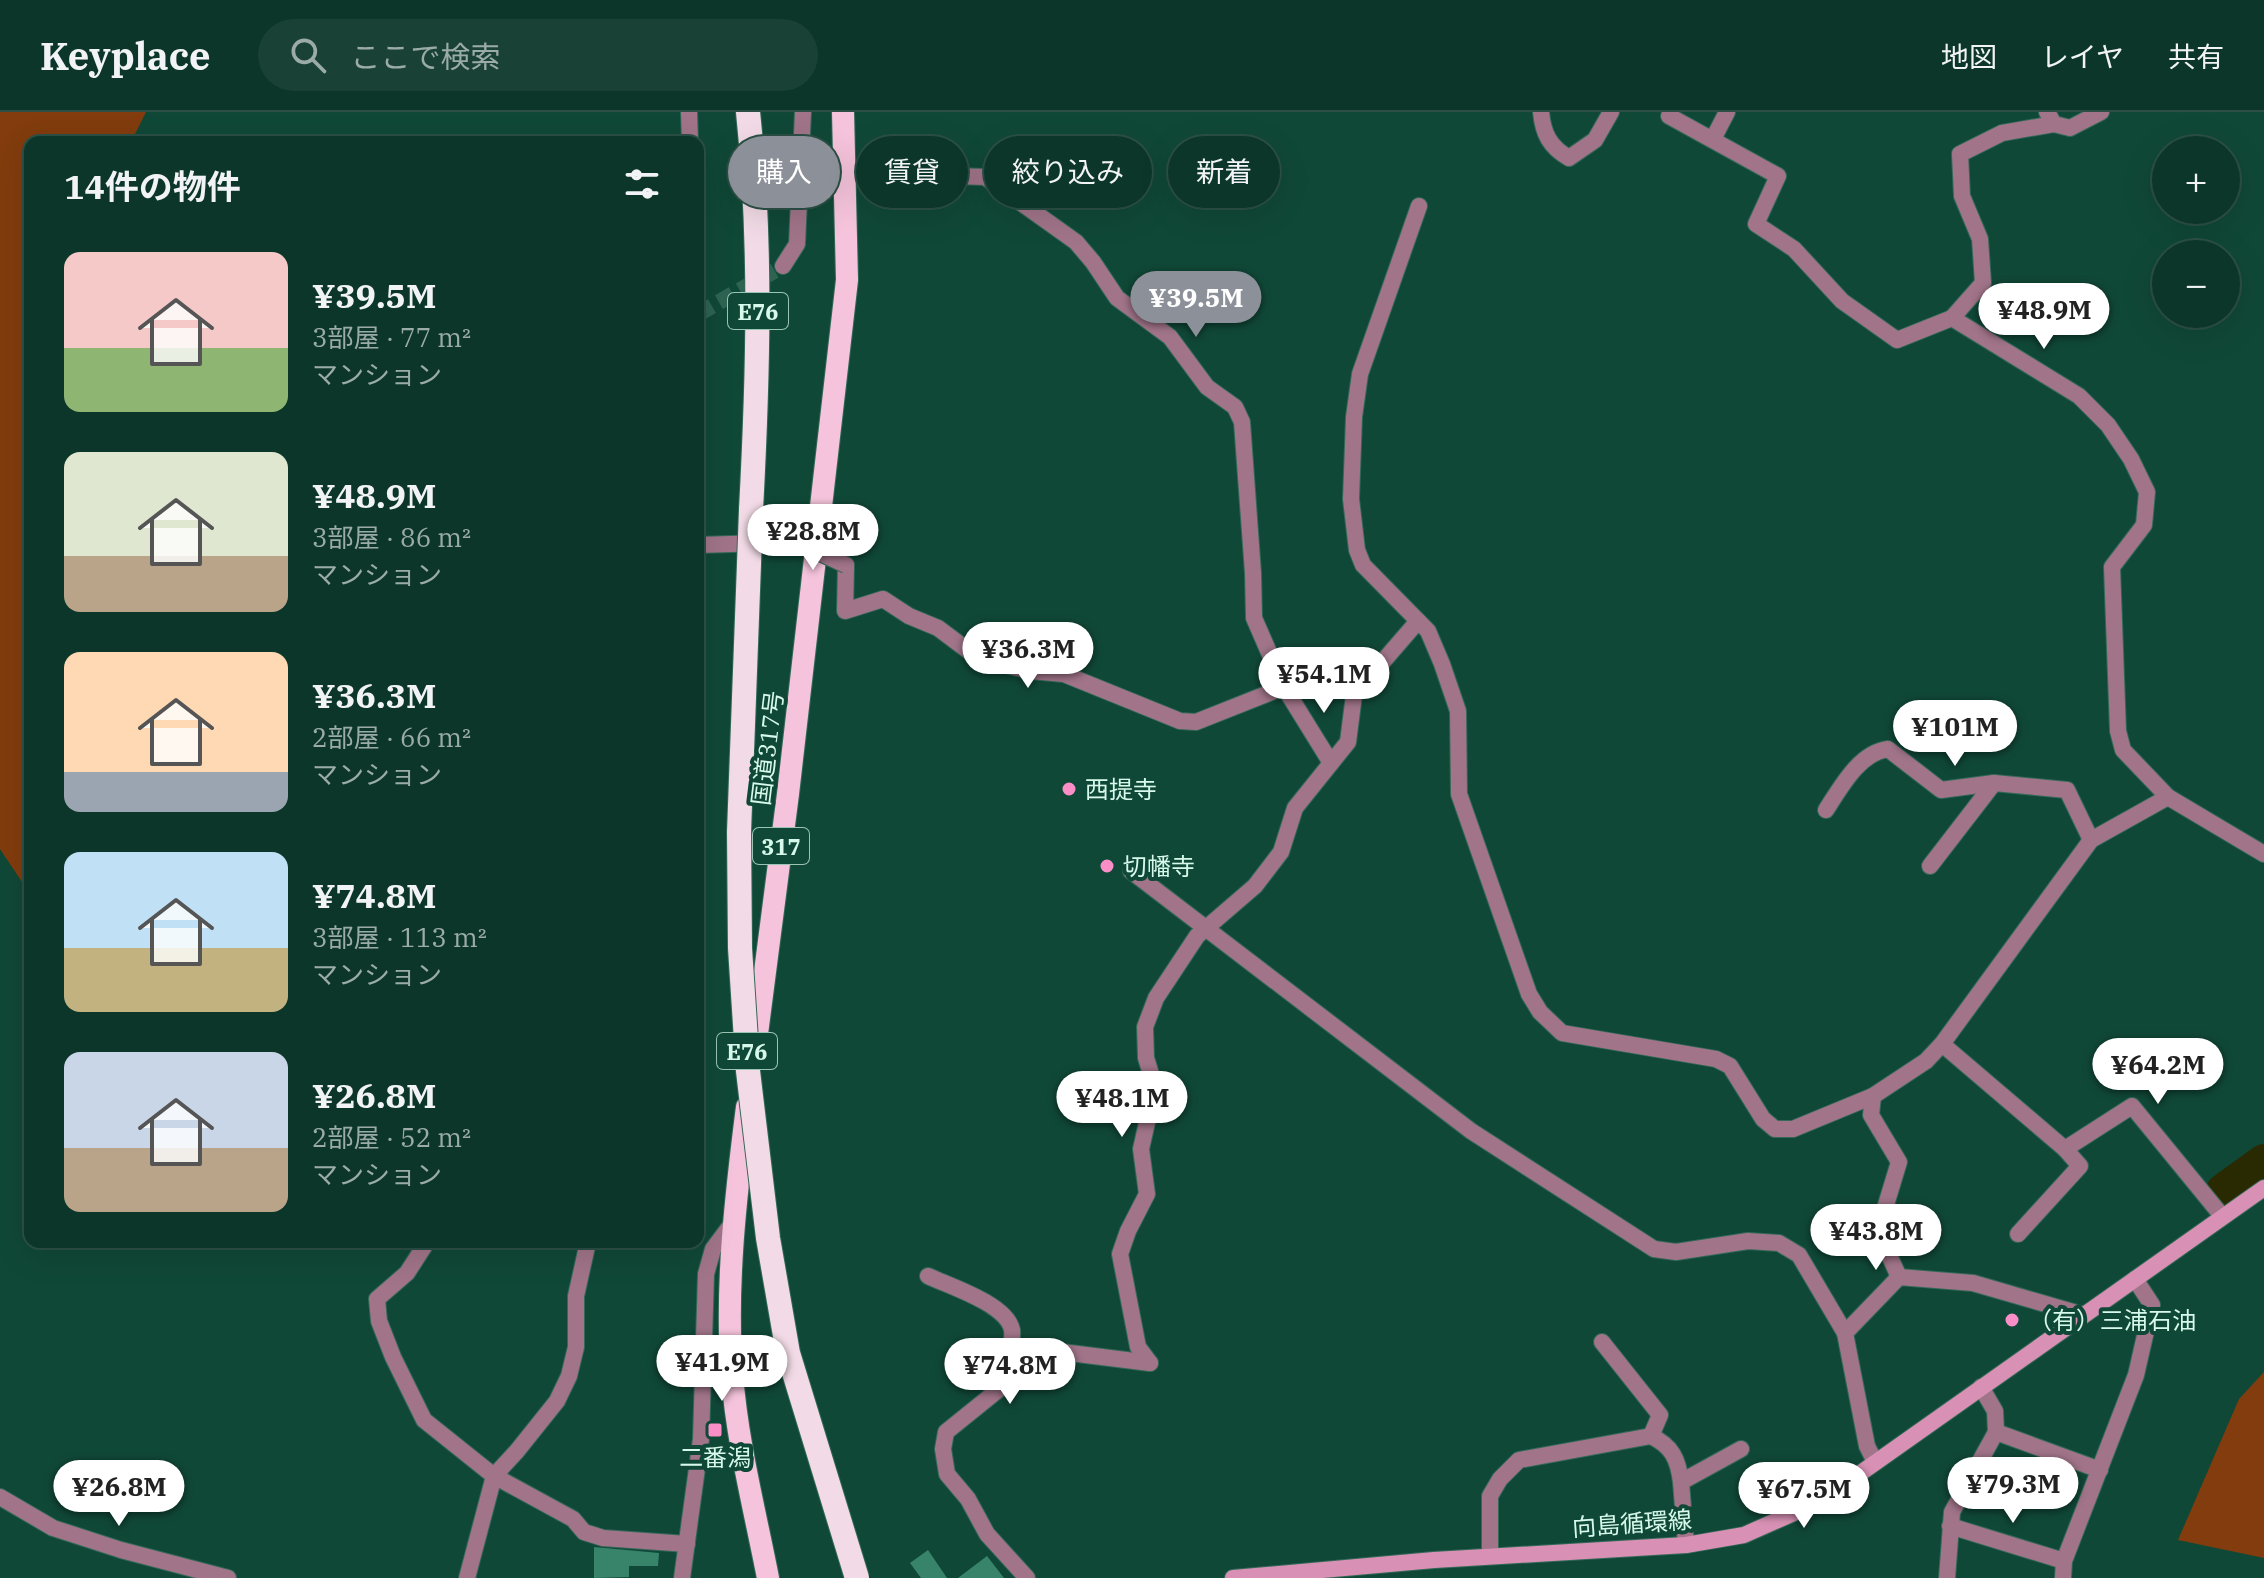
<!DOCTYPE html>
<html lang="ja">
<head>
<meta charset="utf-8">
<style>
  body { margin:0; font-family:"IBM Plex Serif","Noto Sans JP",serif; background:#1a4135; color:#f1f3f6; height:100vh; display:flex; flex-direction:column; font-size:30px; white-space:nowrap }
  * { box-sizing:border-box; margin:0 }
  p { font-size:26px; color:#9aaba8 }
  .icon { flex:none; width:44px; height:44px; fill:none; stroke:currentColor; stroke-width:2; stroke-linecap:round; stroke-linejoin:round }
  .map { position:relative; flex:1; overflow:hidden }
  .details { position:absolute; left:24px; top:24px; width:680px; height:1112px; display:flex; flex-direction:column; background:#0c3629; border-radius:16px; box-shadow:0 8px 32px #0002,0 0 0 2px #2c5046 }
  .details>* { flex:none }
  .top-card { position:absolute; left:728px; top:24px; width:760px; height:72px; display:flex; gap:16px }
  .controls { position:absolute; left:2152px; top:24px; display:grid; gap:16px }
  .controls a { display:grid; place-items:center; width:88px; height:88px; border-radius:50%; background:#0c3629; box-shadow:0 8px 32px #0002,0 0 0 2px #2c5046; font-size:40px }
  .price { position:absolute; translate:-50% -68px; padding:0 18px; border-radius:28px; background:#fff; color:#222; font-size:26px; line-height:52px; filter:drop-shadow(0 2px 4px #0008) }
  .price::after { content:''; position:absolute; left:50%; top:48px; width:24px; height:18px; margin-left:-12px; background:inherit; clip-path:polygon(0 0,100% 0,50% 100%) }
  .price.active { background:#8c9099; color:#fff }
  ul { padding:0; list-style:none }
  li { display:flex; align-items:center; gap:24px; height:200px; padding:0 40px }
  li span { display:grid; place-items:center; flex:none; width:224px; height:160px; border-radius:16px; color:#555 }
  li>.icon { margin-inline-start:auto }
  span .icon { width:96px; height:96px; fill:#fffc; stroke-width:1 }
  li b { font-size:34px }
  h2 { display:flex; justify-content:space-between; align-items:center; height:96px; padding:0 40px; font-size:34px }
  .tag { padding:0 28px; border-radius:36px; background:#0c3629; box-shadow:0 8px 32px #0002,0 0 0 2px #2c5046; font-size:28px; line-height:72px }
  .tag.active { background:#8c9099; color:#fff }
  header { display:flex; align-items:center; gap:48px; box-sizing:border-box; height:112px; padding:0 40px; background:#0c3629; border-bottom:2px solid #2c5046 }
  header strong { font-size:38px }
  nav { display:flex; gap:44px; margin-inline-start:auto; font-size:28px }
  .search { width:560px; height:72px; background:#1a4135; display:flex; align-items:center; gap:20px; box-sizing:border-box; padding:0 28px; border-radius:44px; color:#9aaba8; font-size:30px }
  .map>svg:first-child { display:block }
  .green { fill:#823c0d }
  .lines { fill:none; stroke-linecap:round; stroke-linejoin:round }
  .river { stroke:#2a2a02; stroke-width:36 }
  .building { fill:#38846b }
  .minor-tunnel { stroke:#2e6352; stroke-width:16; stroke-dasharray:16 8; stroke-linecap:butt }
  .minor-casing { stroke:#346857; stroke-width:18 }
  .secondary-casing { stroke:#346857; stroke-width:18 }
  .trunk-casing { stroke:#346857; stroke-width:24 }
  .motorway-casing { stroke:#346857; stroke-width:26 }
  .minor { stroke:#a17489; stroke-width:16 }
  .secondary { stroke:#d891b4; stroke-width:16 }
  .trunk { stroke:#f5c4dc; stroke-width:22 }
  .motorway { stroke:#f2dbe6; stroke-width:24 }
  .minor-bridge-casing { stroke:#346857; stroke-width:18; stroke-linecap:butt }
  .motorway-bridge-casing { stroke:#346857; stroke-width:26; stroke-linecap:butt }
  .minor-bridge { stroke:#a17489; stroke-width:16 }
  .motorway-bridge { stroke:#f2dbe6; stroke-width:24 }
  .poi-dot { fill:#fa8fc7; stroke:#104837; stroke-width:3 }
  .labels { text-anchor:middle; dominant-baseline:central; stroke-width:8; stroke-linejoin:round; paint-order:stroke }
  .shield { fill:#104837; stroke:#9bc4b5; stroke-width:2 }
  .shield-label { font-size:22px; font-weight:bold; fill:#d7f9eb }
  .street-label { font-size:24px; fill:#d7f9eb; stroke:#104837 }
  .poi-label { font-size:24px; fill:#d7f9eb; stroke:#104837; text-anchor:start }
</style>
</head>
<body>
<header>
<strong>Keyplace</strong>
<div class="search"><svg class="icon" aria-label="search" viewBox="0 0 24 24"><circle cx="10" cy="10" r="6"/><path d="M15 15l6 6"/></svg>ここで検索</div>
<nav><a>地図</a><a>レイヤ</a><a>共有</a></nav>
</header>
<div class="map">
<svg width="2264" height="1466" viewBox="0 0 2264 1466">
  <rect width="100%" height="100%" fill="#104837"/>
  <g class="green">
    <polygon points="0,0 146,0 131,30 30,30 30,782 0,737"/>
    <polygon points="2264,1260 2264,1446 2178,1428 2239,1287"/>
  </g>
  <g class="lines">
    <polyline class="river" points="2224,1079 2264,1050"/>
  </g>
  <g class="building">
    <polygon points="594,1435 659,1441 658,1454 629,1454 629,1465 594,1466"/>
    <polygon points="928,1438 947,1466 921,1466 910,1451"/>
    <polygon points="987,1444 1004,1466 958,1466"/>
  </g>
  <g class="lines">
    <polyline class="minor-tunnel" points="698,202 783,154"/>
    <defs>
      <g id="minor">
        <polyline points="689,0 690,30"/>
        <path d="M1541 0C1543 22 1550 35 1569 46L1595 28 1611 0"/>
        <polyline points="2047,0 2054,12 2070,16 2101,0"/>
        <polyline points="1669,4 1778,64 1756,112 1794,137 1842,189 1897,228 1952,206 2079,284 2108,313 2131,347 2147,380 2144,413 2112,455 2118,619 2123,638 2168,685"/>
        <polyline points="1713,27 1727,0"/>
        <polyline points="895,62 985,65 1076,130 1093,150 1117,186 1170,225 1207,275 1235,295 1242,310 1253,461 1254,506 1284,575 1331,651"/>
        <polyline points="1419,94 1360,262 1354,305 1351,387 1357,438 1363,453 1428,519 1442,552 1458,599 1459,682 1529,882 1540,900 1562,921 1716,947 1730,954 1763,1007 1775,1017 1793,1017 1873,984"/>
        <polyline points="783,154 797,132 803,0"/>
        <polyline points="1952,206 1983,171 1980,127 1962,84 1960,42 2002,21 2054,12"/>
        <polyline points="698,433 796,430"/>
        <polyline points="846,453 845,499 883,487 909,504 938,516 978,546 1030,559 1064,562 1180,609 1196,610 1284,575"/>
        <path d="M1826 698C1841 675 1859 641 1888 637L1941 678 1994 671 2067 678 2091 728"/>
        <polyline points="1930,754 1994,671"/>
        <polyline points="1131,759 1471,1019 1654,1137 1676,1140 1748,1129 1779,1131 1799,1143 1845,1221"/>
        <polyline points="1942,932 2065,1037 2080,1054 2018,1122"/>
        <polyline points="2065,1037 2132,994 2222,1104"/>
        <polyline points="427,1130 407,1161 377,1187 379,1209 393,1245 424,1308 494,1364 573,1407 584,1420 603,1426 687,1432"/>
        <path d="M928 1164C949 1174 1007 1192 1012 1218 1014 1230 1005 1261 1003 1274L946 1320 943 1337 947 1362 968 1387 987 1422 1027 1466"/>
        <polyline points="1899,1165 1878,1119 1899,1050 1871,1003 1873,984 1926,949 1942,932 2091,728 2168,685 2264,742"/>
        <path d="M1602 1230 1660 1303 1651 1324C1672 1334 1678 1347 1681 1370"/>
        <polyline points="1150,1251 1138,1235 1120,1142 1128,1119 1147,1082 1141,1037 1155,975 1146,946 1145,915 1156,886 1197,824 1255,774 1281,740 1295,696 1348,630 1354,583 1418,509"/>
        <polyline points="1003,1274 1062,1240 1150,1251"/>
        <polyline points="1996,1320 2100,1358"/>
        <polyline points="1875,1350 1867,1334 1845,1221 1899,1165 1973,1171 2083,1203"/>
        <polyline points="0,1385 53,1416 121,1438 228,1466"/>
        <polyline points="1950,1414 2064,1449"/>
        <polyline points="1686,1433 1681,1370 1741,1337"/>
        <polyline points="1490,1444 1490,1384 1500,1367 1519,1348 1651,1324"/>
        <polyline points="467,1466 494,1364 517,1339 557,1289 569,1264 576,1235 576,1184 588,1130"/>
        <polyline points="682,1466 701,1327 706,1162 713,1137 734,1109"/>
        <polyline points="1947,1466 1952,1400 1996,1320 1995,1299 1981,1275"/>
        <polyline points="2063,1466 2064,1449 2136,1263 2152,1193 2135,1167"/>
      </g>
      <polyline id="secondary" points="1233,1466 1434,1448 1686,1433 1744,1423 1821,1389 2264,1076"/>
      <g id="trunk">
        <polyline points="754,945 788,682 847,168 843,0"/>
        <path d="M747 995C736 1081 725 1176 732 1262 737 1330 755 1399 768 1466"/>
      </g>
      <path id="motorway" d="M748 0C762 132 758 266 751 398"/>
    </defs>
    <use href="#minor" class="minor-casing"/>
    <use href="#secondary" class="secondary-casing"/>
    <use href="#trunk" class="trunk-casing"/>
    <use href="#motorway" class="motorway-casing"/>
    <use href="#minor" class="minor"/>
    <use href="#secondary" class="secondary"/>
    <use href="#trunk" class="trunk"/>
    <use href="#motorway" class="motorway"/>
    <defs>
      <polyline id="minor-bridge" points="796,430 846,453"/>
      <polyline id="motorway-bridge" points="751,398 739,720 740,836 748,959 768,1126 788,1241 857,1466"/>
    </defs>
    <use href="#minor-bridge" class="minor-bridge-casing"/>
    <use href="#motorway-bridge" class="motorway-bridge-casing"/>
    <use href="#minor-bridge" class="minor-bridge"/>
    <use href="#motorway-bridge" class="motorway-bridge"/>
  </g>
  <g class="poi-dot">
    <circle cx="1069" cy="677" r="8"/>
    <circle cx="1107" cy="754" r="8"/>
    <circle cx="2012" cy="1208" r="8"/>
    <rect x="707" y="1310" width="16" height="16" rx="4"/>
  </g>
  <g class="labels">
    <g class="shield">
      <rect x="728" y="181" width="60" height="36" rx="6"/>
      <rect x="753" y="716" width="56" height="36" rx="6"/>
      <rect x="717" y="921" width="60" height="36" rx="6"/>
    </g>
    <g class="shield-label">
      <text x="758" y="199">E76</text>
      <text x="781" y="734">317</text>
      <text x="747" y="939">E76</text>
    </g>
    <g class="street-label">
      <text transform="translate(767 636) rotate(-83)">国道317号</text>
      <text transform="translate(1632 1411) rotate(-4)">向島循環線</text>
    </g>
    <g class="poi-label">
      <text x="1085" y="677">西提寺</text>
      <text x="1123" y="754">切幡寺</text>
      <text x="2028" y="1208">（有）三浦石油</text>
      <text x="715" y="1345" text-anchor="middle">二番潟</text>
    </g>
  </g>
</svg>
<div class="controls">
<a>+</a>
<a>−</a>
</div>
<b class="price active" style="left:1196px;top:227px">¥39.5M</b>
<b class="price" style="left:2044px;top:239px">¥48.9M</b>
<b class="price" style="left:813px;top:460px">¥28.8M</b>
<b class="price" style="left:1028px;top:578px">¥36.3M</b>
<b class="price" style="left:1324px;top:603px">¥54.1M</b>
<b class="price" style="left:1955px;top:656px">¥101M</b>
<b class="price" style="left:2158px;top:994px">¥64.2M</b>
<b class="price" style="left:1122px;top:1027px">¥48.1M</b>
<b class="price" style="left:1876px;top:1160px">¥43.8M</b>
<b class="price" style="left:722px;top:1291px">¥41.9M</b>
<b class="price" style="left:1010px;top:1294px">¥74.8M</b>
<b class="price" style="left:2013px;top:1413px">¥79.3M</b>
<b class="price" style="left:119px;top:1416px">¥26.8M</b>
<b class="price" style="left:1804px;top:1418px">¥67.5M</b>
<div class="top-card">
<a class="tag active">購入</a>
<a class="tag">賃貸</a>
<a class="tag">絞り込み</a>
<a class="tag">新着</a>
</div>
<section class="details">
<h2>14件の物件<svg class="icon" aria-label="filters" viewBox="0 0 24 24"><path d="M4 7h16M4 17h16"/><circle cx="9" cy="7" r="2"/><circle cx="15" cy="17" r="2"/></svg></h2>
<ul>
<li><span style="background:linear-gradient(#f6c9c9 60%,#8fb573 0)"><svg class="icon" aria-label="home" viewBox="0 0 24 24"><path d="M3 11l9-7 9 7M6 9v11h12V9"/></svg></span><div><b>¥39.5M</b><p>3部屋 · 77 m²</p><p>マンション</p></div></li>
<li><span style="background:linear-gradient(#dfe7d0 65%,#b9a48a 0)"><svg class="icon" aria-label="home" viewBox="0 0 24 24"><path d="M3 11l9-7 9 7M6 9v11h12V9"/></svg></span><div><b>¥48.9M</b><p>3部屋 · 86 m²</p><p>マンション</p></div></li>
<li><span style="background:linear-gradient(#ffd9b3 75%,#9aa5b1 0)"><svg class="icon" aria-label="home" viewBox="0 0 24 24"><path d="M3 11l9-7 9 7M6 9v11h12V9"/></svg></span><div><b>¥36.3M</b><p>2部屋 · 66 m²</p><p>マンション</p></div></li>
<li><span style="background:linear-gradient(#bfe0f5 60%,#c2b280 0)"><svg class="icon" aria-label="home" viewBox="0 0 24 24"><path d="M3 11l9-7 9 7M6 9v11h12V9"/></svg></span><div><b>¥74.8M</b><p>3部屋 · 113 m²</p><p>マンション</p></div></li>
<li><span style="background:linear-gradient(#c9d6e8 60%,#b9a48a 0)"><svg class="icon" aria-label="home" viewBox="0 0 24 24"><path d="M3 11l9-7 9 7M6 9v11h12V9"/></svg></span><div><b>¥26.8M</b><p>2部屋 · 52 m²</p><p>マンション</p></div></li>
</ul>
</section>
</div>
</body>
</html>
